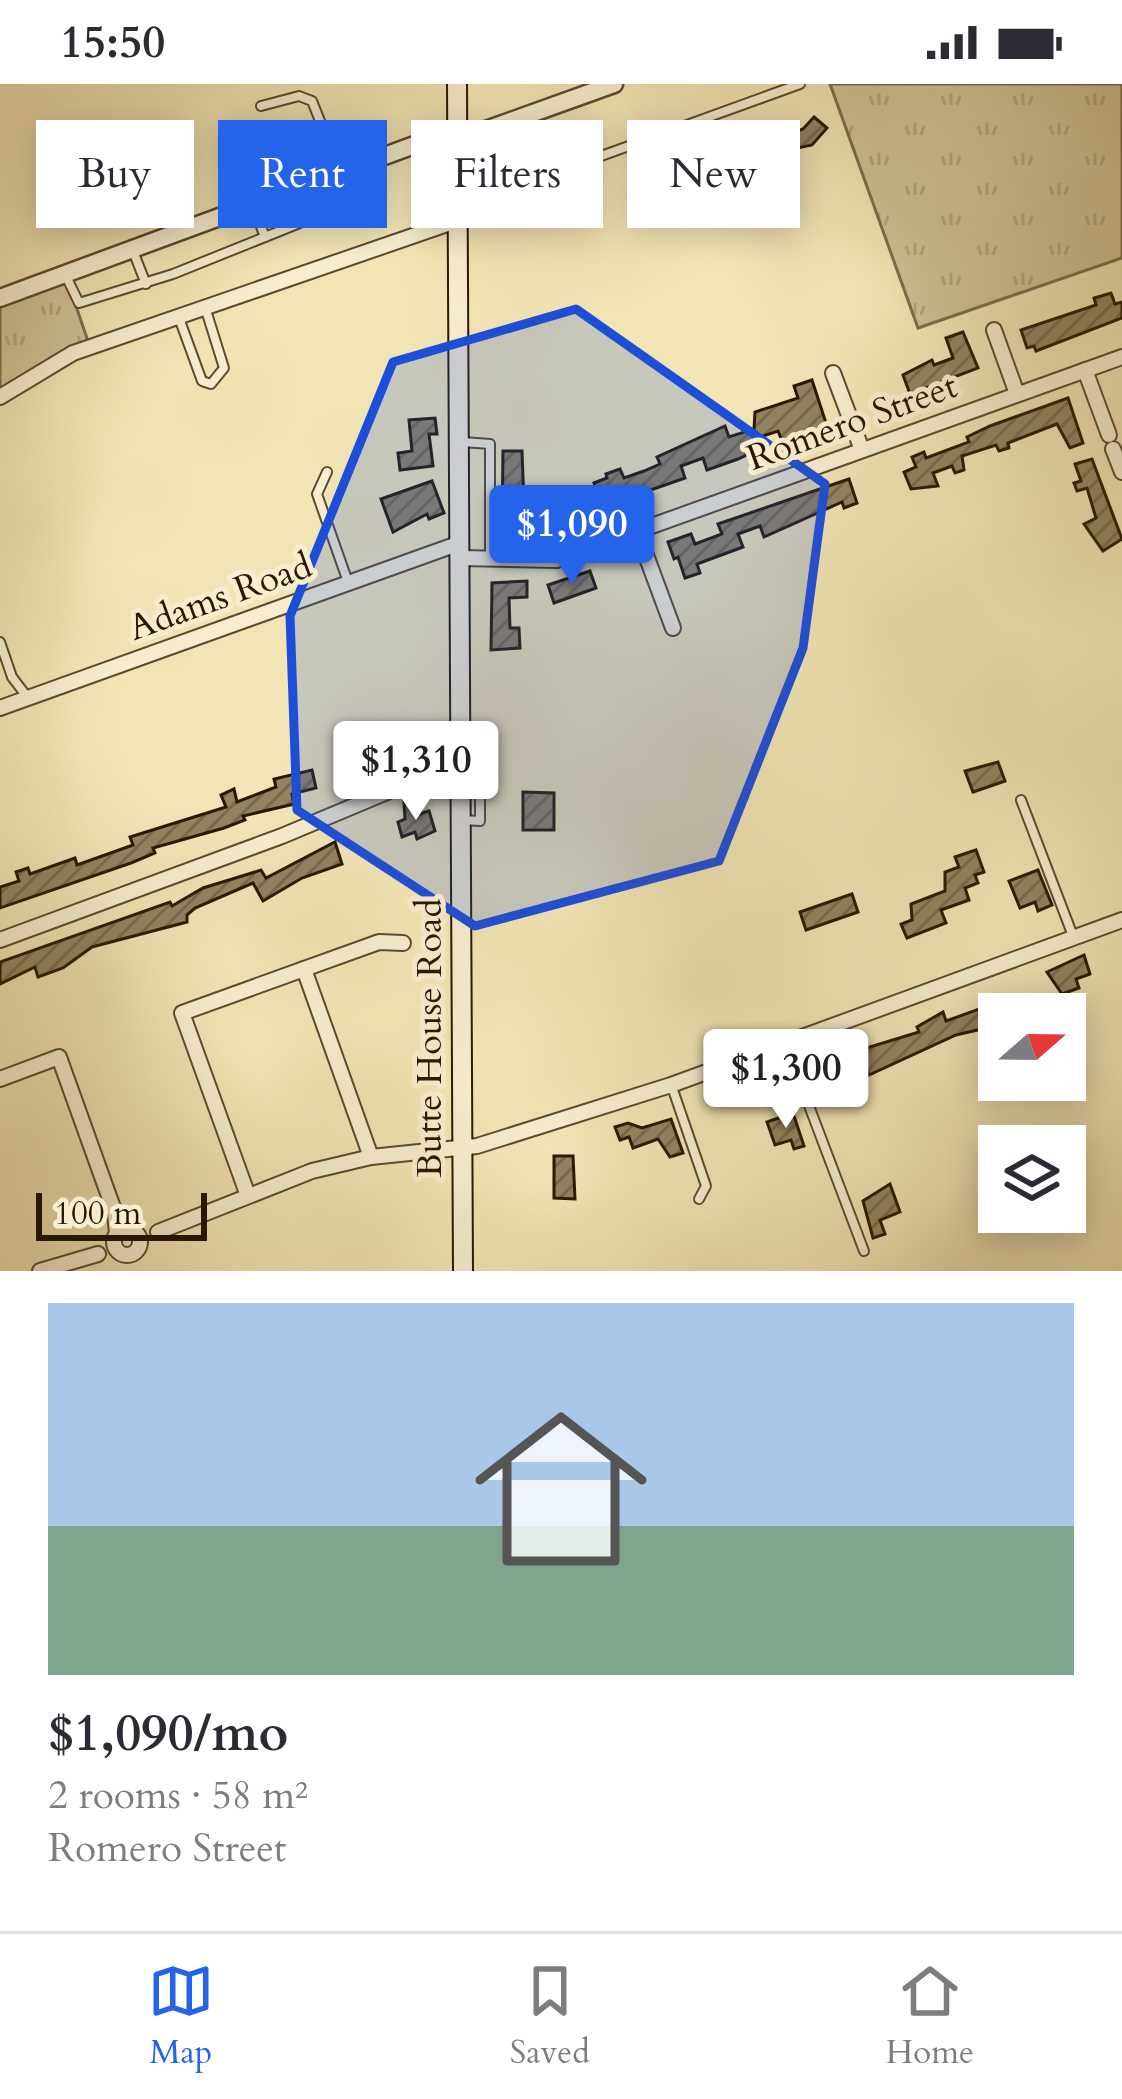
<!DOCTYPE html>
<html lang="en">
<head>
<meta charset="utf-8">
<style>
  body { margin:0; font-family:Cardo,serif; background:#f2f2f3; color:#2b2b33; height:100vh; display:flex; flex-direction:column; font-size:45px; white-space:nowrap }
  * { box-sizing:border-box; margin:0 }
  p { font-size:39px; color:#7c7c81 }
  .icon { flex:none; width:66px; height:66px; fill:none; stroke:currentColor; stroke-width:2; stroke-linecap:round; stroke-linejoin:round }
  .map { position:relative; height:1187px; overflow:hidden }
  .sheet { display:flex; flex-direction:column; background:#fff; flex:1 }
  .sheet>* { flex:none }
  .top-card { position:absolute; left:36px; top:36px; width:1050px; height:108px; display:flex; gap:24px }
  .needle { width:78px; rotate:70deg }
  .buttons { position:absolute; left:978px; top:909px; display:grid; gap:24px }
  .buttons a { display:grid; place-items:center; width:108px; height:108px; border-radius:0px; background:#fff; box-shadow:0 6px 30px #0003; font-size:60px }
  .scale { position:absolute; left:36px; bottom:30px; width:171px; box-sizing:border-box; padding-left:12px; border:6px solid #281802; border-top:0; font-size:33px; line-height:42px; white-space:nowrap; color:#281802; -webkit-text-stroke:9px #f7eecf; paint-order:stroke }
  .price { position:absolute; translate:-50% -102px; padding:0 27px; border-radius:12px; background:#fff; color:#222; font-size:39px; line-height:78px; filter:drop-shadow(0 3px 6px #0008) }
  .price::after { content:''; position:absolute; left:50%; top:72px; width:36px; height:27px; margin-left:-18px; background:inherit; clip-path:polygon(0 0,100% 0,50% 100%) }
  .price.active { background:#2563eb; color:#fff }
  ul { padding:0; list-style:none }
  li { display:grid; align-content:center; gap:24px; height:636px; padding:0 48px }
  li span { display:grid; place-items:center; height:372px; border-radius:0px; color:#555 }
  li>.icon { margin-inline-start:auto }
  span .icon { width:216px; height:216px; fill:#fffc; stroke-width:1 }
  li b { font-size:51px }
  .tag { padding:0 42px; border-radius:0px; background:#fff; box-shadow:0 6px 30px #0003; font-size:42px; line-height:108px }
  .tag.active { background:#2563eb; color:#fff }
  .status { display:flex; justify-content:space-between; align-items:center; height:84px; padding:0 60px; background:#fff; direction:ltr }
  .status svg { height:33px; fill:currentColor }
  .menu { display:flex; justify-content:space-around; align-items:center; height:168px; border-top:3px solid #e1e1e2; background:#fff; font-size:33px; color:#7c7c81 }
  .menu a { display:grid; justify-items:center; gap:6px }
  .menu .active { color:#2563eb }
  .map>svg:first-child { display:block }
  .grass { fill:url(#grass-tufts); stroke:#7c6d4c; stroke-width:3 }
  .building { fill:url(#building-hatch); stroke:#281802; stroke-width:3 }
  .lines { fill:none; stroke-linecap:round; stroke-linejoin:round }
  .service-casing { stroke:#5a4b2f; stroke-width:12 }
  .minor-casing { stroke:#5a4b2f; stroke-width:18 }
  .tertiary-casing { stroke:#5a4b2f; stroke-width:21 }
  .secondary-casing { stroke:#281802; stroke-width:22 }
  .service { stroke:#f7eecf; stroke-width:8 }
  .minor { stroke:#f7eecf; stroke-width:14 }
  .tertiary { stroke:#f7eecf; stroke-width:16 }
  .secondary { stroke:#f7eecf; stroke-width:18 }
  .marked { fill:#1d4ed8; fill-opacity:0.2; stroke:#1d4ed8; stroke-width:9; stroke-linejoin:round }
  .labels { text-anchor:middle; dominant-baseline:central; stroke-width:10; stroke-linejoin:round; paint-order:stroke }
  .street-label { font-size:36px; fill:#281802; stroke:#f7eecf }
</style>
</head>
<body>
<div class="status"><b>15:50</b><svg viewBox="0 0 49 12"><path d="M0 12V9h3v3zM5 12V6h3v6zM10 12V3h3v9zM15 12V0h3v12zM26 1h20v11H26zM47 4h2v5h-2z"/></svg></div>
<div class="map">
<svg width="1122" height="1187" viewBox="0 0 1122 1187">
  <defs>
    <pattern id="grass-tufts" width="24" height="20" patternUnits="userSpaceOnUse" patternTransform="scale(3)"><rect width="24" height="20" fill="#d0c297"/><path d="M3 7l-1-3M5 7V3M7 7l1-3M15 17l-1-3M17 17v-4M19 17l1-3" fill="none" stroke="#b3a680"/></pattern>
    <pattern id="building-hatch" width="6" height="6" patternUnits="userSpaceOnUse" patternTransform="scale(3)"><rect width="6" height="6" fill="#91835f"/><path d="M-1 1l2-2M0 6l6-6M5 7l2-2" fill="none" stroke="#766a4c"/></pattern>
  </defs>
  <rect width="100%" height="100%" fill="#f2e5b5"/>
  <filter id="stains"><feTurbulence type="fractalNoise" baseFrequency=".00167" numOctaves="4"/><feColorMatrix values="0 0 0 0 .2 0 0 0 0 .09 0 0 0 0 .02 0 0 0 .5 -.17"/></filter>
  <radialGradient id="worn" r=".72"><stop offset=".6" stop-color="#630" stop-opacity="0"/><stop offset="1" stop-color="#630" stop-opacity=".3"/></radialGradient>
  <g class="grass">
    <polygon points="830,0 1122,0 1122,174 918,244"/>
    <polygon points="65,190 90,263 0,313 0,209"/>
  </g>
  <g class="building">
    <polygon points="814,33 827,44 812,61 774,69 770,56 803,45"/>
    <polygon points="1111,209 1115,220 1122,218 1122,234 1036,267 1034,262 1027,264 1021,246 1096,221 1094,214"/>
    <polygon points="963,248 978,284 910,310 903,291 932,276 934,281 953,274 946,254"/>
    <polygon points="812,296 827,342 783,359 778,347 754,355 757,366 738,375 707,386 703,374 681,382 685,394 551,441 545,426 597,408 594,399 607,394 606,390 620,385 624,394 644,387 660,380 657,373 725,342 729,353 754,345 755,328 798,314 794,302"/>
    <polygon points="1068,314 1083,359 1070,364 1057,340 1008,359 1009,364 999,367 996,361 962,372 964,386 955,389 952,382 933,389 938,402 911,405 904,388 916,383 912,373 924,368 926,374 969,358 967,353 990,342"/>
    <polygon points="435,334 437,350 429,350 433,382 400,386 398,369 412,367 409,336"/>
    <polygon points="503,367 522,367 525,448 502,447"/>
    <polygon points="1092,375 1122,455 1103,467 1084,440 1096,434 1087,404 1077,407 1074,399 1081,397 1075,380"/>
    <polygon points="849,395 857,419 844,424 842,418 764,453 760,442 738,450 743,463 697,480 700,489 685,494 678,473 674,475 668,458 691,450 695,460 722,450 718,440"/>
    <polygon points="432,397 444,429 429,435 427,430 393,448 381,415"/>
    <polygon points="590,487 596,504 554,519 548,501"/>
    <polygon points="527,497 527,513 509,514 510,544 519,544 520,564 491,566 492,499"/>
    <polygon points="998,678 1005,697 973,708 965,687"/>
    <polygon points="312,686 316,704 292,710 294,720 243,732 245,736 224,744 153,764 155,769 131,779 0,824 0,803 19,797 16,788 28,784 30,790 75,774 77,781 133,761 130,753 226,723 221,711 234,705 237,718 276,703 274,695"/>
    <polygon points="523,708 554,709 554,746 523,746"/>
    <polygon points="404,718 410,718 416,731 429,727 435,747 417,755 415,748 402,753 398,738 405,735"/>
    <polygon points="335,758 342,780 302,794 263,817 253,799 195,824 187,831 187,838 92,863 63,884 38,893 35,883 0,900 0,878 170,818 172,822 203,804 242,792 261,786 266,794"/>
    <polygon points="976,766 984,788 975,791 978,799 965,804 969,816 941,826 946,839 907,854 901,840 912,836 911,820 945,807 945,788 959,783 955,773"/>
    <polygon points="1038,786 1052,821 1038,827 1035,818 1020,824 1009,797"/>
    <polygon points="852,810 858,828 806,846 800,828"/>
    <polygon points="1084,871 1090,890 1076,895 1079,904 1062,910 1047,888"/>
    <polygon points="1018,911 1024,930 999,930 999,941 956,951 869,991 860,966 919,948 917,943 943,928 946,937"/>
    <polygon points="793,1029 804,1062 794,1065 791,1056 775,1061 767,1038"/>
    <polygon points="671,1035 683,1069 670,1073 658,1055 633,1064 629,1053 620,1056 615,1043 628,1039 642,1044"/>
    <polygon points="554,1072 573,1072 575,1115 554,1114"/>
    <polygon points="890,1100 900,1128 880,1136 885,1150 873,1154 863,1117"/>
  </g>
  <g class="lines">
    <defs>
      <g id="service">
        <polyline points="261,22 299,12 312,17 340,87"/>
        <polyline points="253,122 265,153"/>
        <polyline points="460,123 800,0"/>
        <polyline points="133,167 146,200"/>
        <polyline points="65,190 79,219 173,190 352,118 345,88"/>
        <polyline points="179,234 202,297 211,300 224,284 205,223"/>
        <polyline points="463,358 490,360 490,474"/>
        <polyline points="327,388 317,410 348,498"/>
        <polyline points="0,558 12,593 28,614"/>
        <polyline points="1021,716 1073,852"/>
        <polyline points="463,736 480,737 480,689 464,684"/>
        <polyline points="786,961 864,1167"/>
        <polyline points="672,1003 706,1102 699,1115"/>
      </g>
      <g id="minor">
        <polyline points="994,246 1017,310"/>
        <polyline points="1085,286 1109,351"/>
        <polyline points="833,289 862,366"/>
        <polyline points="0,313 73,269 459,136"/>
        <polyline points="1113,365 1122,388"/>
        <polyline points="637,447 673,544"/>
        <polyline points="460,474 557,476 1122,273"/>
        <polyline points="0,624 460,459"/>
        <polyline points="0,856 282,752 461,677"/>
        <polyline points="304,885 371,1073"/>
        <polyline points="0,995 59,973 115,1129 117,1150"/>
        <polyline points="247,1109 182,929 379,858 403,859"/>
        <circle cx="127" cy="1158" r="13"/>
        <polyline points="158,1148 312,1087 371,1073 477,1062 671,1001 1122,836"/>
        <polyline points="40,1187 98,1170"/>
      </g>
      <polyline id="tertiary" points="0,214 436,53 458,56 614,0"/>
      <polyline id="secondary" points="457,0 463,1187"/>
    </defs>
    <use href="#service" class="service-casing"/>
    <use href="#minor" class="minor-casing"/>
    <use href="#tertiary" class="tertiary-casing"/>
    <use href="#secondary" class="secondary-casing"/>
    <use href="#service" class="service"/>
    <use href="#minor" class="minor"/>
    <use href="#tertiary" class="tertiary"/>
    <use href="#secondary" class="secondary"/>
  </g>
  <path class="marked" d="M576 225 825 400 803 564 719 777 475 842 297 726 290 532 393 278Z"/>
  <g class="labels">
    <g class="street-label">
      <text transform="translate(852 338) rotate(-20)">Romero Street</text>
      <text transform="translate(220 513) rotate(-20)">Adams Road</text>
      <text transform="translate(429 954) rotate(-90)">Butte House Road</text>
    </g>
  </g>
  <rect width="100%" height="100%" filter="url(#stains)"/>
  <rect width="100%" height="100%" fill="url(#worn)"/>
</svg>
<div class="buttons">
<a><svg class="needle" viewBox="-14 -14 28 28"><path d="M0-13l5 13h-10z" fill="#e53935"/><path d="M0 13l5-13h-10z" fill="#7c7c81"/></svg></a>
<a><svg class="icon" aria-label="layers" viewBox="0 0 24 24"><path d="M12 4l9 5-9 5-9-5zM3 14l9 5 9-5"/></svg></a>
</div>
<div class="scale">100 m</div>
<b class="price active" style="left:572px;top:503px">$1,090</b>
<b class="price" style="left:416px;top:739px">$1,310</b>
<b class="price" style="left:786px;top:1047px">$1,300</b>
<div class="top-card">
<a class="tag">Buy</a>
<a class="tag active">Rent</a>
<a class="tag">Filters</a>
<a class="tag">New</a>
</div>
</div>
<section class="sheet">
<ul>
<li><span style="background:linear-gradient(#a9c7e8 60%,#7fa58c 0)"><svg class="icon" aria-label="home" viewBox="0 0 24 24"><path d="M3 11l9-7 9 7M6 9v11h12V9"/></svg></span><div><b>$1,090/mo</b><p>2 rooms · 58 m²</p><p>Romero Street</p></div></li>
</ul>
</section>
<nav class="menu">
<a class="active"><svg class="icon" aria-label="map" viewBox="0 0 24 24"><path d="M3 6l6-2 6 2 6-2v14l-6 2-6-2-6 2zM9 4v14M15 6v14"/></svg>Map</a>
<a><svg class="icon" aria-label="saved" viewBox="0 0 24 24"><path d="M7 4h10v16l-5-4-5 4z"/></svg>Saved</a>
<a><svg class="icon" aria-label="home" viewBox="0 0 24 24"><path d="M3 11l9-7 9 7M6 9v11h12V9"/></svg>Home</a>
</nav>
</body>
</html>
